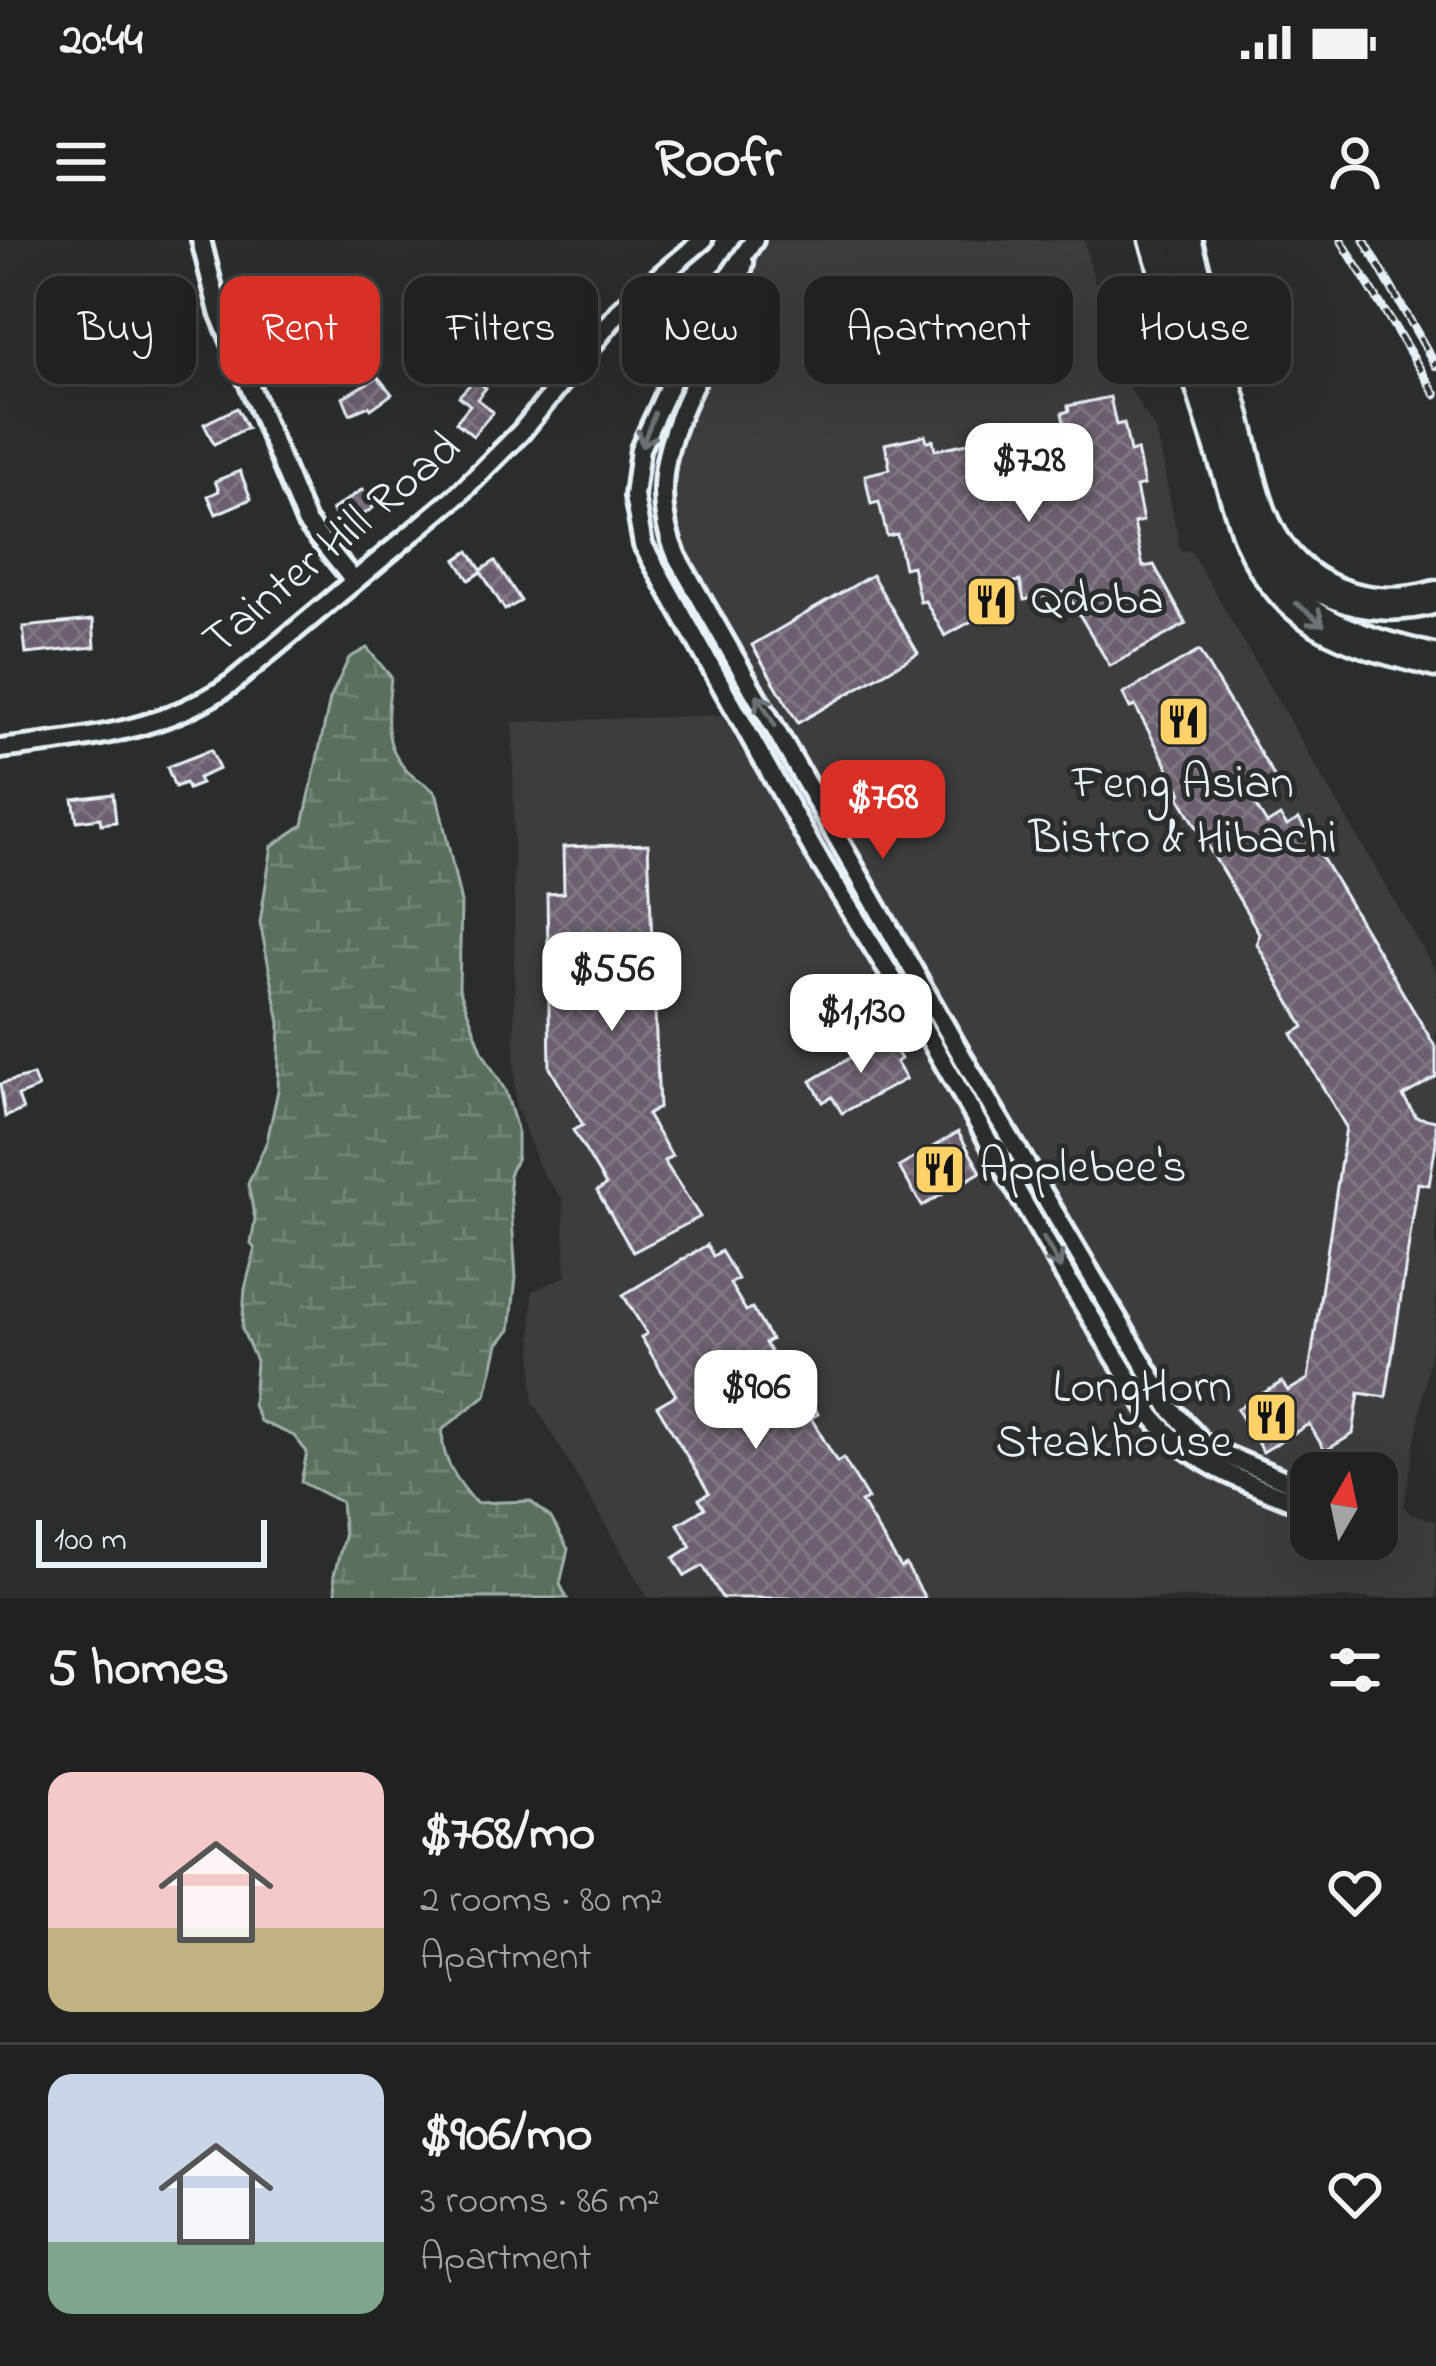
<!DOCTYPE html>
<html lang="en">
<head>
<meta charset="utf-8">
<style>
  body { margin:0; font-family:"Indie Flower",sans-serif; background:#282a2a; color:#f1f3f6; height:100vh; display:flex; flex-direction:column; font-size:45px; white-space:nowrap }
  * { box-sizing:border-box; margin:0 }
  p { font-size:39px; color:#a2a4a5 }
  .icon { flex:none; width:66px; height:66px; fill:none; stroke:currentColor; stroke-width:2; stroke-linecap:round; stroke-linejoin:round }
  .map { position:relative; height:1358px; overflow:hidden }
  .sheet { display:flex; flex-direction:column; background:#202222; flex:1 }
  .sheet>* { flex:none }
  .top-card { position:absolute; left:36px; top:36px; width:1365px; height:108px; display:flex; gap:24px }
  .needle { width:78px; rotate:9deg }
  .controls { position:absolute; left:1290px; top:1212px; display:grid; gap:24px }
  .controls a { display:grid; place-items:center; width:108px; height:108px; border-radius:24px; background:#202222; box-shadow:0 12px 48px #0002,0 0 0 3px #3d3f40; font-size:60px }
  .scale { position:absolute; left:36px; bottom:30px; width:231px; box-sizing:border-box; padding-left:12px; border:6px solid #e8f1f8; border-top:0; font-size:33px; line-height:42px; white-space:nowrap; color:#e8f1f8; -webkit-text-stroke:9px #2a2d2e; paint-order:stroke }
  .price { position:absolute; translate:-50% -102px; padding:0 27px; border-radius:24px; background:#fff; color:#222; font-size:39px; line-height:78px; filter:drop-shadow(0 3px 6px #0008) }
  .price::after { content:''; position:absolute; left:50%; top:72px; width:36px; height:27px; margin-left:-18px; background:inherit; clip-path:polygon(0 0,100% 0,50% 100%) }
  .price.selected { background:#d93025; color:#fff }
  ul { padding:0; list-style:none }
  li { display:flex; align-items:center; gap:36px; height:300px; padding:0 48px }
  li+li { border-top:3px solid #3d3f40 }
  li span { display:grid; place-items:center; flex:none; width:336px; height:240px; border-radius:24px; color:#555 }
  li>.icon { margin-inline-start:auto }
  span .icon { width:144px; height:144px; fill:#fffc; stroke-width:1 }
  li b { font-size:51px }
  h2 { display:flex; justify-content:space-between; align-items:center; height:144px; padding:0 48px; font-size:51px }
  .pill { padding:0 42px; border-radius:24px; background:#202222; box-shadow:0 12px 48px #0002,0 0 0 3px #3d3f40; font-size:42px; line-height:108px }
  .pill.selected { background:#d93025; color:#fff }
  .status { display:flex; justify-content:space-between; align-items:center; height:84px; padding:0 60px; background:#202222; direction:ltr }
  .status svg { height:33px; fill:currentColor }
  header { display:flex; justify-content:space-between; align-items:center; height:156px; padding:0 48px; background:#202222; font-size:54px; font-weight:800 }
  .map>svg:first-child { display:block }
  .built { fill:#3e3c41; fill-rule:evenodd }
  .wetland { fill:url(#wetland-marsh); stroke:#a0b0aa; stroke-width:3 }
  .building { fill:url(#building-cross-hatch); stroke:#e8f1f8; stroke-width:3 }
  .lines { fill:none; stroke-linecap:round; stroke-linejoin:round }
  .minor-casing { stroke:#e8f1f8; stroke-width:26 }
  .motorway-casing { stroke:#e8f1f8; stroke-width:39 }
  .minor { stroke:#2a2d2e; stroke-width:16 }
  .motorway { stroke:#2a2d2e; stroke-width:30 }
  .rail-casing { stroke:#e8f1f8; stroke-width:9 }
  .rail { stroke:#2a2d2e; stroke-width:4.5; stroke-dasharray:14; stroke-linecap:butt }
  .oneway { stroke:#6c7275 }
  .labels { text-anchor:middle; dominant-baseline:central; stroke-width:10; stroke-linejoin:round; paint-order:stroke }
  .street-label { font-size:48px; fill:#e8f1f8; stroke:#2a2d2e }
  .poi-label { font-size:48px; fill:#e8f1f8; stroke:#2a2d2e; text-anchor:start }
</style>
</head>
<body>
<div class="status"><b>20:44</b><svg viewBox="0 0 49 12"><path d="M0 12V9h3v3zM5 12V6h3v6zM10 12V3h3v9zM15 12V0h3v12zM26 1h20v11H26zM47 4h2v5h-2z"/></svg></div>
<header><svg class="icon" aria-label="menu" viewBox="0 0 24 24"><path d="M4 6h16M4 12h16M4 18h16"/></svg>Roofr<svg class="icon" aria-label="person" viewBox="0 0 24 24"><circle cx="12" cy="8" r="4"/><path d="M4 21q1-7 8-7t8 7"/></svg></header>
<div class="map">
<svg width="1436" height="1358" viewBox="0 0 1436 1358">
  <defs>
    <pattern id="wetland-marsh" width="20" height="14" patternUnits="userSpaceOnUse" patternTransform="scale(3)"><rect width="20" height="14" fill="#58705d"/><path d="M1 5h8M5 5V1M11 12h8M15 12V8" fill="none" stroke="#708575"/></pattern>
    <pattern id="building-cross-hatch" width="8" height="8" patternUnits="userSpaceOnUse" patternTransform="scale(3)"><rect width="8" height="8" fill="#6c606e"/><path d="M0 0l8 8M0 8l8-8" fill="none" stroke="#817783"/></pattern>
  </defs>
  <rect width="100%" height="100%" fill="#2a2d2e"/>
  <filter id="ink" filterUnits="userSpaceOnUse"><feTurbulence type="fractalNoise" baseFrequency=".00833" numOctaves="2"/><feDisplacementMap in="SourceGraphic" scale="24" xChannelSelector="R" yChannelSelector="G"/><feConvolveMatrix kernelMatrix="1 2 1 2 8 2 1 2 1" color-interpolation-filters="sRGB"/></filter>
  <g filter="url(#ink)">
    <path class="built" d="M754 0H1084L1115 124 1157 193 1180 310 1191 312 1436 732V1077L1404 1266 1410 1274 1436 1282V1358H648L533 1161 532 1051 566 1036 563 959 542 933 515 863 513 482 768 474 677 317 662 232ZM1311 1233H1377V1299H1311Z"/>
    <path class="wetland" d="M367 408 391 437C388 472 380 502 407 531 417 541 428 543 437 555L461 663 459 748 483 813 505 850 517 889V917L509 935 516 1038 510 1090 498 1104 486 1155 443 1189C439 1217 458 1242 476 1263L530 1261 551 1278 568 1309 560 1344 567 1358H337L334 1335 344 1297 341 1262 301 1242 307 1212 294 1196 260 1181 253 1165 256 1121 242 1089 245 1049 255 1009 251 1004 255 979 248 944 267 901 278 850 280 783 260 682 272 606 303 585 330 459 349 418Z"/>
    <g class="building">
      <polygon points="378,137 392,154 371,169 369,166 350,174 343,157"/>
      <polygon points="475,139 486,148 477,159 493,172 473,196 456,182 470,165 459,156"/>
      <polygon points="1110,157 1116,185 1124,183 1130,212 1137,210 1144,245 1136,247 1143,281 1134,283 1143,327 1154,325 1186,384 1110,426 1066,352 1024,360 1020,341 992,347 1002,364 945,396 925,361 920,362 912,326 904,328 897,294 887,296 879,262 871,264 865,235 890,229 885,204 925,195 927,201 933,200 935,210 977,201 975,193 990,184 1011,181 1022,184 1024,191 1064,183 1062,173 1069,171 1068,166"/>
      <polygon points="237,168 247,188 214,204 204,184"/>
      <polygon points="240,231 251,259 216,274 208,256 219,251 215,241"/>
      <polygon points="363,249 373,268 343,287 332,270"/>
      <polygon points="469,311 481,330 495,321 521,361 505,370 481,332 469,340 456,320"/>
      <polygon points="872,335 918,413 798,483 752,405"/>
      <polygon points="93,380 95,407 26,414 23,387"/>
      <polygon points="1199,411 1275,538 1248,554 1267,584 1280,576 1287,586 1299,579 1436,808 1436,837 1403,856 1416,877 1436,881 1436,903 1429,945 1418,943 1386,1157 1359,1153 1353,1194 1325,1211 1309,1184 1263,1212 1237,1169 1282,1142 1288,1151 1308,1139 1346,887 1292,794 1304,787 1257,704 1259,693 1178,555 1182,553 1135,466 1130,468 1123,454"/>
      <polygon points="211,510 219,529 198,538 201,544 188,549 185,543 175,547 167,527"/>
      <polygon points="113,554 116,582 101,584 100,578 77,581 73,559"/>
      <polygon points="648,604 659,868 647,875 672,916 664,921 700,977 633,1012 597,951 606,945 573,890 583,885 550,828 547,654 564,653 563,607"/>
      <polygon points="887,796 901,819 896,822 906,839 842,873 832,857 823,862 811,841"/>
      <polygon points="33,835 38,848 18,856 23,870 5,877 0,844"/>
      <polygon points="958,892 981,932 922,966 899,927"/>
      <polygon points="707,1005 713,1016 721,1011 738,1039 730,1044 746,1071 752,1068 771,1100 765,1103 779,1127 787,1122 818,1174 811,1178 837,1222 843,1218 868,1259 861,1262 901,1328 906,1325 925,1358 722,1358 703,1326 685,1336 674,1318 691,1307 678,1284 705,1268 699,1259 709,1253 657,1166 676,1155 641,1097 647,1094 623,1055"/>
    </g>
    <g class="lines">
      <defs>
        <g id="minor">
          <polyline points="201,0 219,72 306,282 354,341"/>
          <path d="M754 0 700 79 640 209 634 256 643 305 814 611 930 799 1065 1035 1152 1176C1194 1227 1251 1244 1311 1268"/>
          <path d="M744 23C720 128 628 206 677 317L970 830 1170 1168 1206 1207 1311 1251"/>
          <path d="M0 509C82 499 162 492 231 444L459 254 521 192 622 68 703 0"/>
        </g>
        <g id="motorway">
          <path d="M1156 0 1247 290C1282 383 1349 399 1436 421"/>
          <path d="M1185 0C1201 57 1217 113 1232 170 1243 207 1249 250 1265 285 1295 352 1369 377 1436 357"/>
        </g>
      </defs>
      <use href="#minor" class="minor-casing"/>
      <use href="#motorway" class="motorway-casing"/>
      <use href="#minor" class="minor"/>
      <use href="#motorway" class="motorway"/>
      <defs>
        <g id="rail">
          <polyline points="1341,0 1436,155"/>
          <polyline points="1364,0 1436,126"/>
        </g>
      </defs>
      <use href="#rail" class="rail-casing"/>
      <use href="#rail" class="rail"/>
    </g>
    <defs><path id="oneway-shaft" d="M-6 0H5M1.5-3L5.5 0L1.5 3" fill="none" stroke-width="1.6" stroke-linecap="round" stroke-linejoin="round" transform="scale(3)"/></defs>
    <g class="oneway">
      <use href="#oneway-shaft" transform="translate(648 190) rotate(112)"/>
      <use href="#oneway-shaft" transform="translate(1310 374) rotate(38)"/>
      <use href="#oneway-shaft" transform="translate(766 470) rotate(-120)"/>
      <use href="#oneway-shaft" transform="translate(1052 1013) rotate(60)"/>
    </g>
  </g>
  <defs>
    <symbol id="restaurant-square" viewBox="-11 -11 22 22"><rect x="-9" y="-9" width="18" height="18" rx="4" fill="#ffd166" stroke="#2a2d2e"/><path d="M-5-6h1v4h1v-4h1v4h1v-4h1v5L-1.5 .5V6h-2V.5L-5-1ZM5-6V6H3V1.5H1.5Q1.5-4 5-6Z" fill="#111"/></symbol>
  </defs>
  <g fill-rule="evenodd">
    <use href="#restaurant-square" x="962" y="332" width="59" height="59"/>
    <use href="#restaurant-square" x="1154" y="452" width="59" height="59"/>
    <use href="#restaurant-square" x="910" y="900" width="59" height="59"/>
    <use href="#restaurant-square" x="1242" y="1148" width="59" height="59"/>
  </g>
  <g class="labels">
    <g class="street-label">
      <text transform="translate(333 305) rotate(-40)">Tainter Hill Road</text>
    </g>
    <g class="poi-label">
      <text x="1031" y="361">Qdoba</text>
      <text x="1183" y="545" text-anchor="middle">Feng Asian<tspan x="1183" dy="55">Bistro &amp; Hibachi</tspan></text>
      <text x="979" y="929">Applebee's</text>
      <text x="1232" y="1149" text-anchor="end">LongHorn<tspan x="1232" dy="55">Steakhouse</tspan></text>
    </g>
  </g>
</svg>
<div class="controls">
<a><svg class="needle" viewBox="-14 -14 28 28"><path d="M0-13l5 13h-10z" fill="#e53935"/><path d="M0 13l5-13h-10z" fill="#a2a4a5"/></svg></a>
</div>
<div class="scale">100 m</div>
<b class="price" style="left:1029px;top:285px">$728</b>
<b class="price selected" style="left:883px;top:622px">$768</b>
<b class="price" style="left:612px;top:794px">$556</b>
<b class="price" style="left:861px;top:836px">$1,130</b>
<b class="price" style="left:756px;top:1212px">$906</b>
<div class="top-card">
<a class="pill">Buy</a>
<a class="pill selected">Rent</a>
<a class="pill">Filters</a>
<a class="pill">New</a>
<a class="pill">Apartment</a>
<a class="pill">House</a>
</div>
</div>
<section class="sheet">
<h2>5 homes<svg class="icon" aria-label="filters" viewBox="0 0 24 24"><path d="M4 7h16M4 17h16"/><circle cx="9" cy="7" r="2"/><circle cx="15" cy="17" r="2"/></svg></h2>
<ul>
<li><span style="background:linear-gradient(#f6c9c9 65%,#c2b280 0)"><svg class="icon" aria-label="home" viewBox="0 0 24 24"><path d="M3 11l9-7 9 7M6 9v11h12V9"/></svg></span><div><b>$768/mo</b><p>2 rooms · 80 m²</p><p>Apartment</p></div><svg class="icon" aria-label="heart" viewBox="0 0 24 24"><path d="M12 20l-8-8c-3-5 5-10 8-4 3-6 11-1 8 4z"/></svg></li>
<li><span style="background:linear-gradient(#c9d6e8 70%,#7fa58c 0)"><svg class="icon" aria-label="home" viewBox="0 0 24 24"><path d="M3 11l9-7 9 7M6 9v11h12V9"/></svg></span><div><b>$906/mo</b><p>3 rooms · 86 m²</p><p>Apartment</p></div><svg class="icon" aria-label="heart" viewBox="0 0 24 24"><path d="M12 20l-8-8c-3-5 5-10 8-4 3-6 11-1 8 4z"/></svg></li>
</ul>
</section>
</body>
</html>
